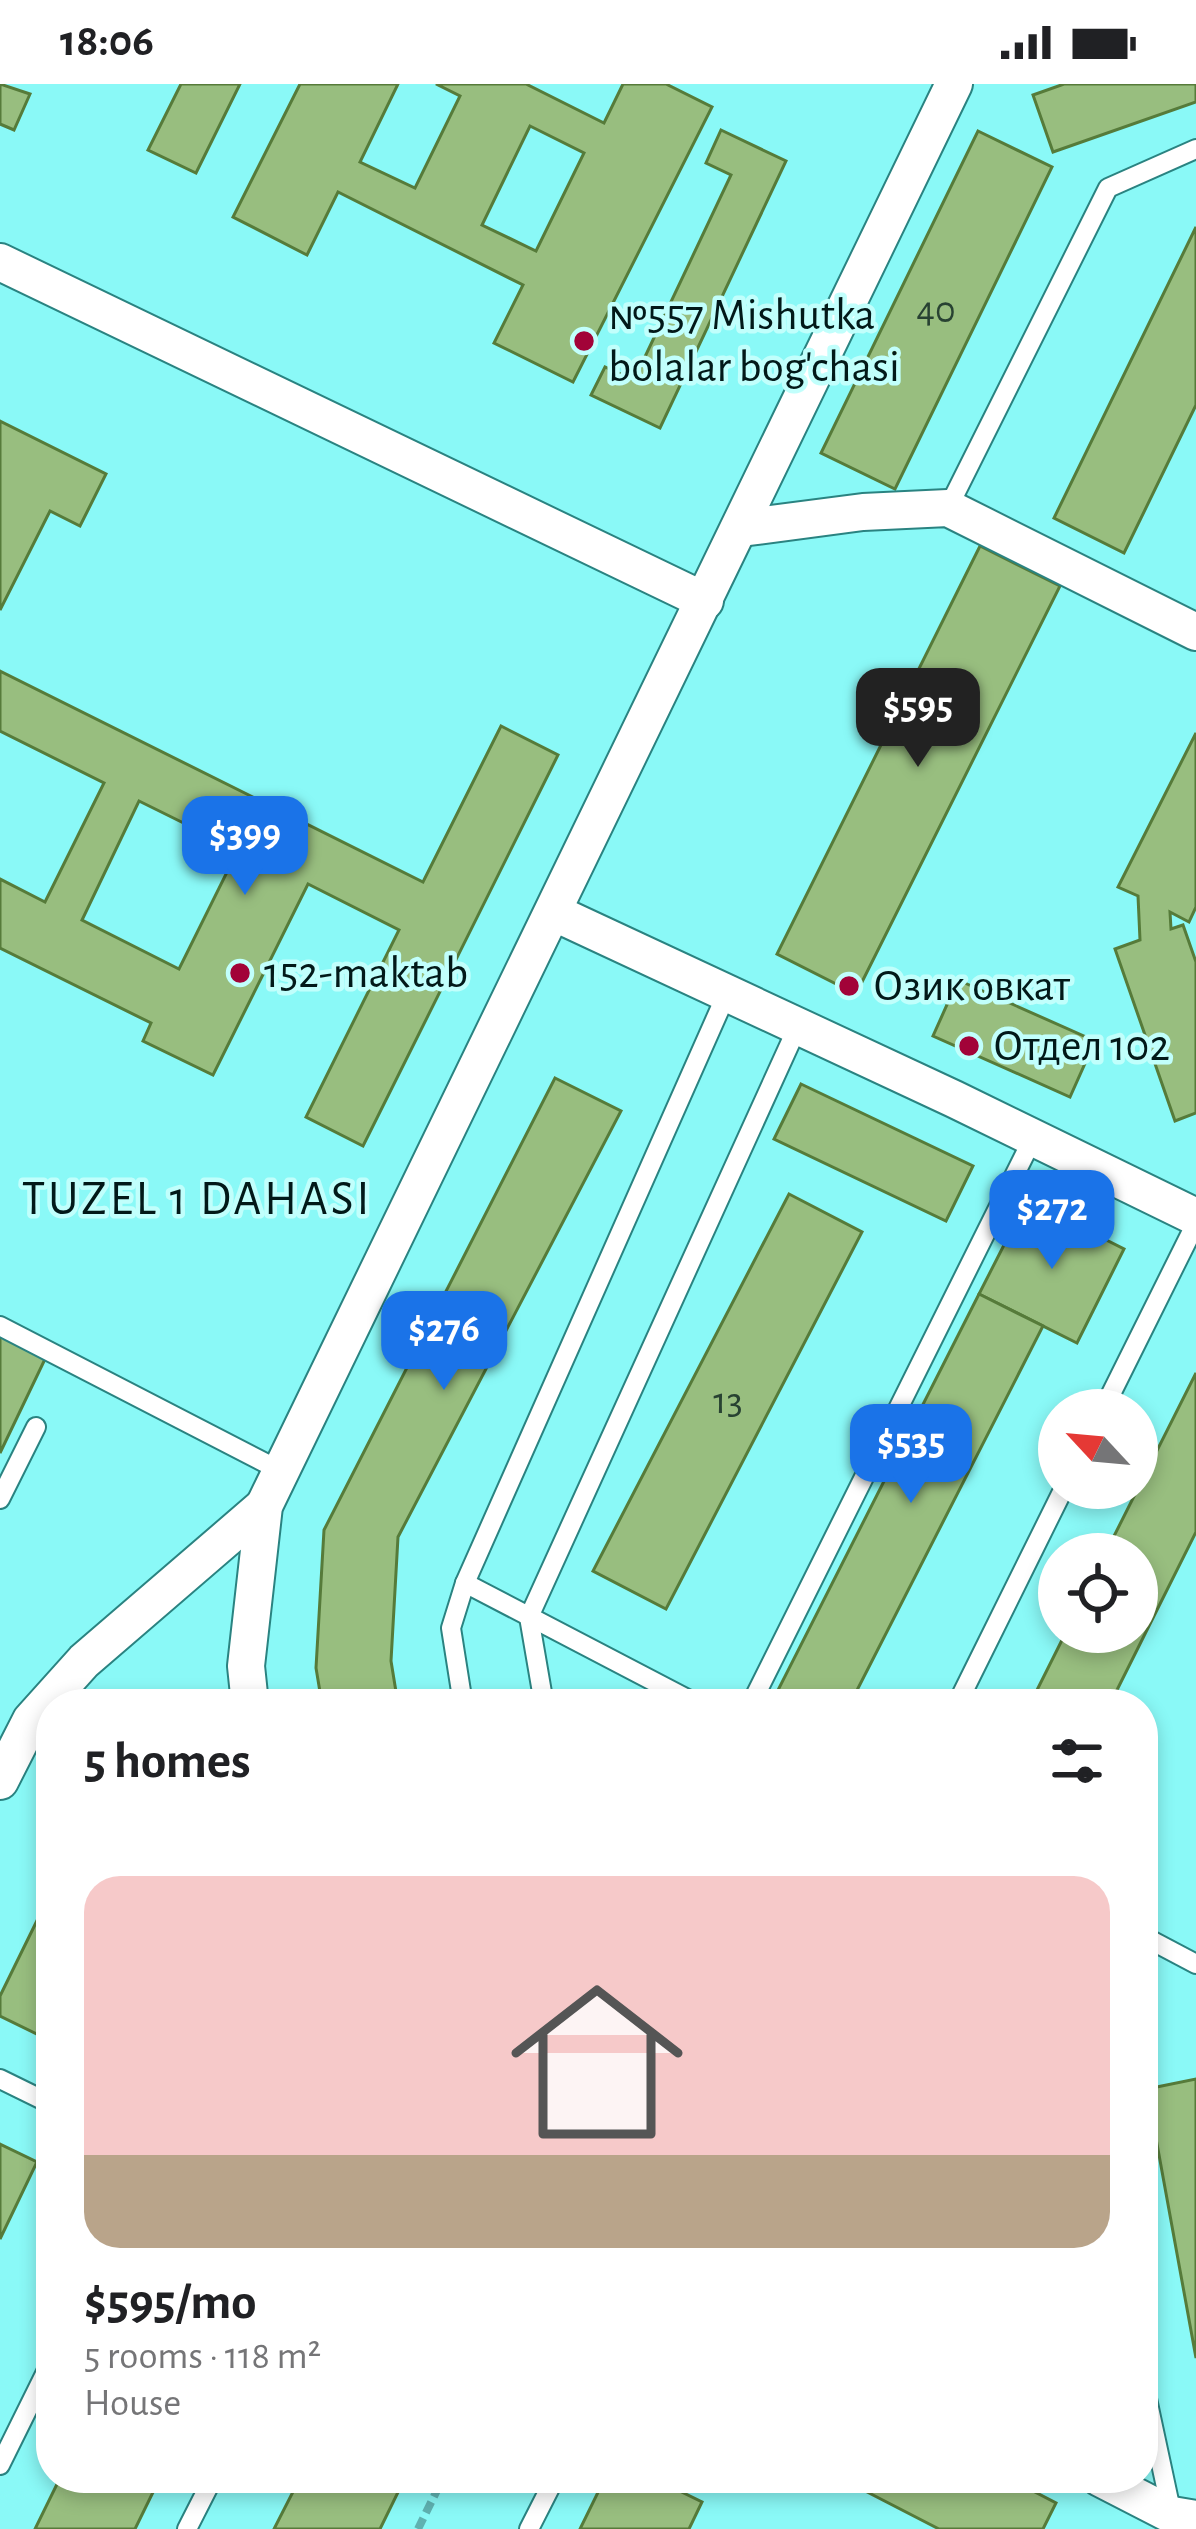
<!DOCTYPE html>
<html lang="en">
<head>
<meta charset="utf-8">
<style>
  body { margin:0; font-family:"Alegreya Sans",sans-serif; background:#f2f2f2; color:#202124; height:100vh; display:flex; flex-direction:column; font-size:45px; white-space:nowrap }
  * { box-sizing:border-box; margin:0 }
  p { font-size:39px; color:#757577 }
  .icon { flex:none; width:66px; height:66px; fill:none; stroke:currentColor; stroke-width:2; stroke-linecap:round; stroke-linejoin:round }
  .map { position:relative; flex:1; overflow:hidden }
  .side { position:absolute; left:36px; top:1605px; width:1122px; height:804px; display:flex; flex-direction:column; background:#fff; border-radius:48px; box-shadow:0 6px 18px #0003 }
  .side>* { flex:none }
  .needle { width:78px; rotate:296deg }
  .tools { position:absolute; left:1038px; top:1305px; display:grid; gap:24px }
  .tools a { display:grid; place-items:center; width:120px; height:120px; border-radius:50%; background:#fff; box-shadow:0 6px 18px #0003; font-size:60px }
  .price { position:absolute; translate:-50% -102px; padding:0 27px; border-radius:24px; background:#1a73e8; color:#fff; font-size:39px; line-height:78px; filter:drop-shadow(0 3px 6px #0008) }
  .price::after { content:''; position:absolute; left:50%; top:72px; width:36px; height:27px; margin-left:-18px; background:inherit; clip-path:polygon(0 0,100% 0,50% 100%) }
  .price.current { background:#222; color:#fff }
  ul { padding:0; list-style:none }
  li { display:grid; align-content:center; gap:24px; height:636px; padding:0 48px }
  li span { display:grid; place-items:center; height:372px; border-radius:36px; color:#555 }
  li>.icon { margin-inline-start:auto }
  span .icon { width:216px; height:216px; fill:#fffc; stroke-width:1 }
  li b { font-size:51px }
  h2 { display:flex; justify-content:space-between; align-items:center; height:144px; padding:0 48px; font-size:51px }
  .status { display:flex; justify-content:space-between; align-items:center; height:84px; padding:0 60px; background:#fff; direction:ltr }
  .status svg { height:33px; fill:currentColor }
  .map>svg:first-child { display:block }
  .building { fill:#98be7f; stroke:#567b3a; stroke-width:3; fill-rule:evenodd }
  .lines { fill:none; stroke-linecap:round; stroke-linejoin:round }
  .service-casing { stroke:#2a8381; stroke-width:22 }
  .minor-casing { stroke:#2a8381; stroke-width:40 }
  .path { stroke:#5fb2b1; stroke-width:8; stroke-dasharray:12 6; stroke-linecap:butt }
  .service { stroke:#fff; stroke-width:18 }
  .minor { stroke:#fff; stroke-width:36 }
  .poi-dot { fill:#a20338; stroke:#c1fffc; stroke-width:4.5 }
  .labels { text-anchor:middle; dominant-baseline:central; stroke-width:9; stroke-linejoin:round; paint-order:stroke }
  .number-label { font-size:39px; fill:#284232 }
  .poi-label { font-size:45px; fill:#021919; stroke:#c1fffc; text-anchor:start }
  .neighbourhood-label { font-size:48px; letter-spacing:3px; fill:#021919; stroke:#c1fffc }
</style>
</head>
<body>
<div class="status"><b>18:06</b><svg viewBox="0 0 49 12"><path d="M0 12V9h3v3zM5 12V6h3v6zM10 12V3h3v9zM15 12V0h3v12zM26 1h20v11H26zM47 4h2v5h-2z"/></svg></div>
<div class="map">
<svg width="1196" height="2445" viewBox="0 0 1196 2445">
  <rect width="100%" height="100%" fill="#8af9f7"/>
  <g class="building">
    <polygon points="0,0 30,10 14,46 0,40"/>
    <polygon points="181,0 240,0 196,89 148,66"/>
    <path d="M300 0H398L360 78 415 104 460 12 436 0H526L604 39 623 0H666L712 23 573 298 494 259 523 201 338 108 307 171 233 133ZM530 42 584 69 536 167 482 141Z"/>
    <polygon points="1064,0 1196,0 1196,18 1053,68 1033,11"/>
    <polygon points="721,46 786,77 660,344 591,311 605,283 634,296 731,91 706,79"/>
    <polygon points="978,47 1052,83 895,405 821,369"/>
    <polygon points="1196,143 1196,321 1124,469 1054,434"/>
    <polygon points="0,337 106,390 80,442 50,427 0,526"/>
    <polygon points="980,462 1060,502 856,910 777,870"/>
    <path d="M0 587 423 798 501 642 558 671 363 1062 306 1033 399 846 308 800 213 991 143 957 151 939 0 864V795L45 818 104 699 0 647ZM139 717 238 766 179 885 82 836Z"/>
    <polygon points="1196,649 1196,823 1189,838 1170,828 1171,845 1183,841 1196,878 1196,1029 1175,1037 1115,865 1140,856 1138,812 1118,803"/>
    <polygon points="958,896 1095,957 1070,1013 933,952"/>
    <polygon points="555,994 621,1027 398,1453 391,1577 398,1620 322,1620 316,1584 324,1446"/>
    <polygon points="801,1000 973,1082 946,1137 774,1055"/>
    <polygon points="789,1110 862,1148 666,1525 593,1487"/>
    <polygon points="1027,1116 1124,1165 1077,1259 979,1210"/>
    <polygon points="979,1210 1043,1242 850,1620 790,1620 775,1612"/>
    <polygon points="0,1249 47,1271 0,1369"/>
    <polygon points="1196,1289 1196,1448 1110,1620 1030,1620 1066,1548 1137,1548 1137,1470 1105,1470"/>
    <polygon points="51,1808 51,1957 0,1932 0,1912"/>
    <polygon points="1196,1995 1196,2274 1147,2005"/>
    <polygon points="0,2060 37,2078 0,2155"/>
    <polygon points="60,2394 160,2394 135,2445 35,2445"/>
    <polygon points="300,2394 405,2394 380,2445 274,2445"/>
    <polygon points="605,2394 653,2394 702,2418 689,2445 580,2445"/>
    <polygon points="840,2394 1008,2394 1056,2419 1043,2445 939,2445"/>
  </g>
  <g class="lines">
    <defs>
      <g id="service">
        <polyline points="948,424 1108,104 1196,65"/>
        <polyline points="0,1242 281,1387"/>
        <polyline points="1103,1326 1196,1139"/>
        <polyline points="0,1415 36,1343"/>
        <polyline points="465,1499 697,1620"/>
        <polyline points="463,1620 451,1544 465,1499 727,909"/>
        <polyline points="544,1620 529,1533 798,942"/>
        <polyline points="751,1620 1033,1054"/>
        <polyline points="957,1620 1064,1404"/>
        <polyline points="1143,1852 1196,1880"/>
        <polyline points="0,1995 51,2020"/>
        <polyline points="1143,2296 1172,2431"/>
        <polyline points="0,2381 51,2278"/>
        <polyline points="187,2445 213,2394"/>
        <polyline points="529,2445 555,2394"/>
      </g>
      <g id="minor">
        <polyline points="0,178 705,517"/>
        <polyline points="741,444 863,428 948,424 1196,548"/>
        <polyline points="555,829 954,1015 1196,1133"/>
        <polyline points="250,1620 246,1582 264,1422 954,0"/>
        <polyline points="0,1697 31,1636 84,1577 264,1422"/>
        <polyline points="1100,2394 1172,2431 1196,2435"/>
      </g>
    </defs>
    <use href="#service" class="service-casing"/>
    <use href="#minor" class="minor-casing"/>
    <polyline class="path" points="418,2445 443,2394"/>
    <use href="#service" class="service"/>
    <use href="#minor" class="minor"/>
  </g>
  <g class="poi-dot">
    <circle cx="584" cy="257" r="12"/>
    <circle cx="240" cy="889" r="12"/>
    <circle cx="849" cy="902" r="12"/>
    <circle cx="969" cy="962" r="12"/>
  </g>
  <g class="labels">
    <g class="number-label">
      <text x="936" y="226">40</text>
      <text x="728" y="1317">13</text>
    </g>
    <g class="poi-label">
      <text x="608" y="231">№557 Mishutka<tspan x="608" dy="52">bolalar bog'chasi</tspan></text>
      <text x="264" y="889">152-maktab</text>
      <text x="873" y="902">Озик овкат</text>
      <text x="993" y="962">Отдел 102</text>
    </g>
    <g class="neighbourhood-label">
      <text x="197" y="1116">TUZEL 1 DAHASI</text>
    </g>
  </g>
</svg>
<div class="tools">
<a><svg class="needle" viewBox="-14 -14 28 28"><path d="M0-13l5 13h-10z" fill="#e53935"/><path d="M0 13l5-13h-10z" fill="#757577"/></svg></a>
<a><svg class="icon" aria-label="locate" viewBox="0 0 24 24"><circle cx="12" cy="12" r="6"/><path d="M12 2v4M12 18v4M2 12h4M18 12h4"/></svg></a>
</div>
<b class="price current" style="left:918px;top:686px">$595</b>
<b class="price" style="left:245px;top:814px">$399</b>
<b class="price" style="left:1052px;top:1188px">$272</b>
<b class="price" style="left:444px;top:1309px">$276</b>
<b class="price" style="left:911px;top:1422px">$535</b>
<section class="side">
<h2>5 homes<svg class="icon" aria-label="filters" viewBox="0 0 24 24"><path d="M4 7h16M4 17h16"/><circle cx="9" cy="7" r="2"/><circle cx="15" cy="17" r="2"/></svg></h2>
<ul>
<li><span style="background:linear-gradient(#f6c9c9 75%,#b9a48a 0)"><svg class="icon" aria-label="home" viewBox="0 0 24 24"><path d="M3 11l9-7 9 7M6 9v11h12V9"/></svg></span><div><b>$595/mo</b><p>5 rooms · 118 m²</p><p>House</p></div></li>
</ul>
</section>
</div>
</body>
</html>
